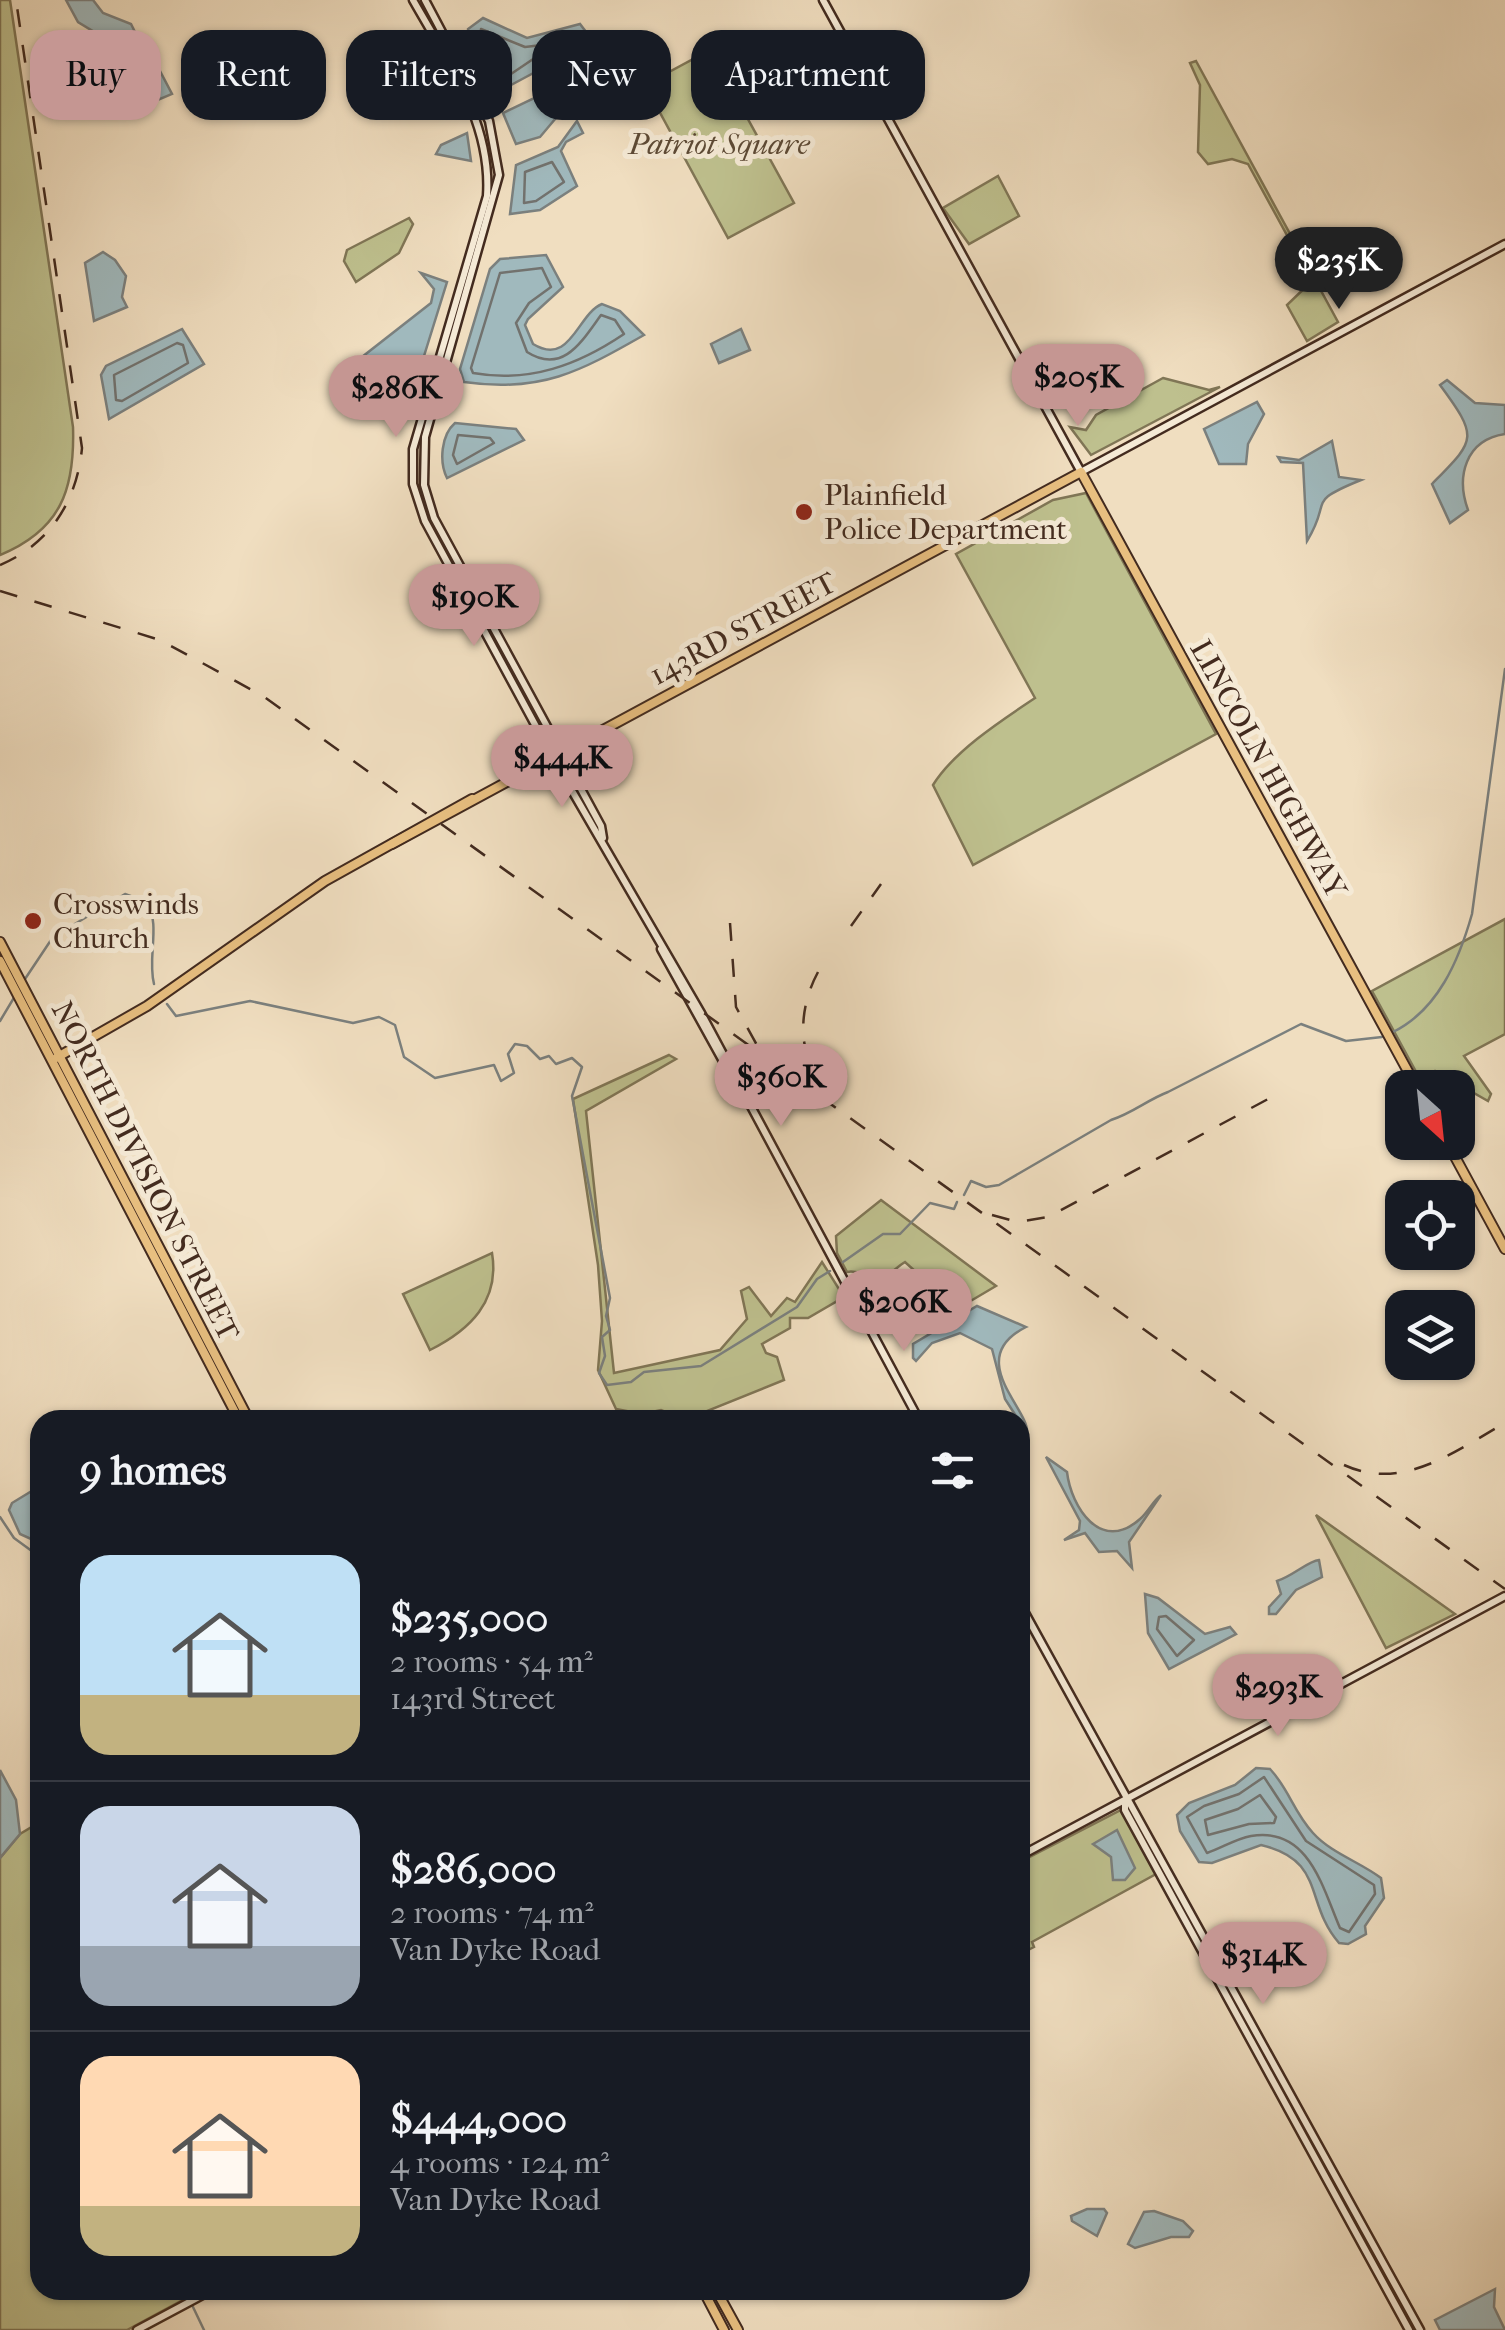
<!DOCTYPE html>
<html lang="en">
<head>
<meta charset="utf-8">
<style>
  body { margin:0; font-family:"IM FELL French Canon",serif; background:#20242c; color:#f1f3f6; height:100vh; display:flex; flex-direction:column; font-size:38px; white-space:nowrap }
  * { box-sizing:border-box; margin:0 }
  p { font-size:32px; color:#9ea1a6 }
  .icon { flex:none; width:55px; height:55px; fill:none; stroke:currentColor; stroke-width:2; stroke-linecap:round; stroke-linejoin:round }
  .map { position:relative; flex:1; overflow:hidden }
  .side { position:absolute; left:30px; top:1410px; width:1000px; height:890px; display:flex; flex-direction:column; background:#171b24; border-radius:30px; box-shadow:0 2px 8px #0004 }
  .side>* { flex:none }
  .hud { position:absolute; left:30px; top:30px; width:1000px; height:90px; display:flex; gap:20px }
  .needle { width:65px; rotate:153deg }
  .fabs { position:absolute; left:1385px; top:1070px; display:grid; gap:20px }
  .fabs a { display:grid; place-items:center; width:90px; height:90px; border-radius:20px; background:#171b24; box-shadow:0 2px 8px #0004; font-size:50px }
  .price { position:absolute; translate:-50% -85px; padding:0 22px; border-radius:35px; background:#c59692; color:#111; font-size:32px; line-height:65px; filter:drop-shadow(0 2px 5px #0008) }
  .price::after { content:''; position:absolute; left:50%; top:60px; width:30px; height:22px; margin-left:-15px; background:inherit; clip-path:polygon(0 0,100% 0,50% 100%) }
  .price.active { background:#222; color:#fff }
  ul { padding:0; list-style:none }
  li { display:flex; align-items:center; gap:30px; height:250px; padding:0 50px }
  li+li { border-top:2px solid #363941 }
  li span { display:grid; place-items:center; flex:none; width:280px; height:200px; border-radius:30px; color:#555 }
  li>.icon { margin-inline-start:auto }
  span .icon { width:120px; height:120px; fill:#fffc; stroke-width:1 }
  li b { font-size:42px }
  h2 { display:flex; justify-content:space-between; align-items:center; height:120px; padding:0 50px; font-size:42px }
  .pill { padding:0 35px; border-radius:30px; background:#171b24; box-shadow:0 2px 8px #0004; font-size:35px; line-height:90px }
  .pill.active { background:#c59692; color:#111 }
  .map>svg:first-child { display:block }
  .green { fill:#bec08e; stroke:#807656; stroke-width:2.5 }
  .water { fill:#a0b9bd; stroke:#7b807e; stroke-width:2.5 }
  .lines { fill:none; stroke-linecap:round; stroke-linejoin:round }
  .shore { stroke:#72726e; stroke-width:2.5 }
  .stream { stroke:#7b807e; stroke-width:2.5 }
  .secondary-casing { stroke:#432b1f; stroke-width:11 }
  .primary-casing { stroke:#432b1f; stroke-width:12 }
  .secondary { stroke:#f5ead6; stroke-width:6 }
  .primary { stroke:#e8bf80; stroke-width:8 }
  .rail { stroke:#432b1f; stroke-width:2.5; stroke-dasharray:18 18; stroke-linecap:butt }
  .poi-dot { fill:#8f2418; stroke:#f5ead6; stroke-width:4 }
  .labels { text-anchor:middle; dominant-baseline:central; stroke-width:10; stroke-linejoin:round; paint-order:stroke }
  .park-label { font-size:30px; font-style:italic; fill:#5c4935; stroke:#f5ead6 }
  .poi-label { font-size:30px; fill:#432b1f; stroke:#f5ead6; text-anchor:start }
  .street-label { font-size:30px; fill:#432b1f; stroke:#f5ead6 }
</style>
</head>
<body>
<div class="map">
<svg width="1505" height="2330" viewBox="0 0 1505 2330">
  <rect width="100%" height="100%" fill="#f0dec0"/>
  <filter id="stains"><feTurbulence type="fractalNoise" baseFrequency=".002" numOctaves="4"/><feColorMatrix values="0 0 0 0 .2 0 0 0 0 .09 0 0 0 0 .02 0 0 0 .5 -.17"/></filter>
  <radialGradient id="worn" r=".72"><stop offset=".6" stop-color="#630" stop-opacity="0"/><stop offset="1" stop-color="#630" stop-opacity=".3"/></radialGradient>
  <g class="green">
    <path d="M0 0H10L73 427C75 489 61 530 0 555Z"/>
    <polygon points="710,50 794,203 728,238 645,85"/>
    <polygon points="1196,61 1338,322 1307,341 1287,305 1312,281 1248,164 1232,159 1208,164 1198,152 1200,85 1190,63"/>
    <polygon points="998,176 1019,216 969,244 943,208"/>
    <polygon points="409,218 413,224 399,253 356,282 344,261 347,250"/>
    <polygon points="1163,378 1209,390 1220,387 1091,455 1070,427 1086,430 1096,415"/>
    <path d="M1086 493 1216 734 973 865 933 785C954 751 1002 720 1035 698L956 554 1053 500Z"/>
    <polygon points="1505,919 1505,1034 1464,1056 1491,1094 1488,1101 1435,1071 1420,1079 1372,991"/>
    <polygon points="669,1055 676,1059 586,1111 614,1373 720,1350 747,1319 741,1291 749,1287 771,1316 787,1298 795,1302 822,1262 844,1297 808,1318 790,1318 790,1328 762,1344 766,1353 777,1357 784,1380 685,1420 661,1410 642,1414 616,1409 598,1370 602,1321 598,1265 573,1099"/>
    <path d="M881 1200 996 1286 957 1309 905 1262C898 1266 889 1276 882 1277 870 1280 860 1269 847 1272L837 1253 836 1236Z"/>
    <path d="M492 1253C500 1301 470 1330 430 1350L403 1294Z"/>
    <polygon points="1316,1515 1455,1614 1386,1648"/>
    <polygon points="1121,1810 1156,1874 1032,1942 1034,1947 1020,1954 1020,1862"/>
    <polygon points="35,1825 40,1834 40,2290 189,2290 190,2296 127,2330 0,2330 0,1858 20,1834"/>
  </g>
  <g class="water">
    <polygon points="66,0 93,0 103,13 131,24 137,36 134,45 119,47 78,22"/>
    <path d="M483 18 527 38 580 24 593 41 511 85C485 80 469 56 468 29Z"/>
    <polygon points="160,71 172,94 139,108 128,89"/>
    <polygon points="553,89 560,89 566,106 540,137 516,144 503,113"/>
    <polygon points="577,121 583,133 566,142 561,151 577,186 540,210 510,214 516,165 558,147"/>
    <polygon points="467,133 471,161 436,154 441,145"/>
    <polygon points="103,252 115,260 126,276 122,297 127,307 94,321 85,263"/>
    <path d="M546 255 563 287 528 319 525 325 533 344C571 367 577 314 602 304L620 311 644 335C579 372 541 393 464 382L460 369 490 269 500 259Z"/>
    <polygon points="421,273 447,282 419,372 362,357 431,303 434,289"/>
    <polygon points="182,329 204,364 109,419 101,375 106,366"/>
    <polygon points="741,329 750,350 719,363 711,344"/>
    <path d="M1447 380 1475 403 1505 405V434C1465 440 1456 477 1468 510L1450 523 1432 484C1475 440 1480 439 1440 385Z"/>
    <polygon points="1257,402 1264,414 1248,444 1246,464 1219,464 1204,429"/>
    <path d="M455 423 516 429 524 440 447 478C439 462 441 435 455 423Z"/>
    <path d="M1332 441 1339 477 1361 480C1304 503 1333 499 1307 541L1303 463 1281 462 1278 457 1299 460Z"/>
    <path d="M977 1306 1026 1327C963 1359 1030 1409 1027 1433L1005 1399 992 1349 960 1333 932 1343 916 1361 913 1358V1344Z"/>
    <path d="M1046 1457 1067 1472C1071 1507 1101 1554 1140 1519 1148 1512 1153 1501 1161 1495L1129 1542 1132 1568 1117 1551 1099 1552 1085 1533 1064 1540 1079 1530 1080 1521Z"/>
    <polygon points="40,1486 40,1543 20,1534 9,1510 12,1503"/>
    <path d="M1319 1560 1322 1577 1296 1590 1276 1614H1269V1607L1281 1594 1277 1581C1293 1576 1308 1561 1319 1560Z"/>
    <polygon points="1145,1594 1158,1598 1205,1634 1230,1627 1236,1634 1169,1669 1148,1633"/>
    <path d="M1256 1768 1270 1769C1289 1789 1293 1811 1313 1833 1331 1853 1360 1862 1381 1878L1384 1898 1365 1926 1366 1934 1348 1944 1339 1943C1304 1903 1326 1860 1261 1845L1212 1863 1199 1862 1180 1831 1177 1815 1189 1803 1235 1785Z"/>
    <polygon points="0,1770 16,1800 20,1834 0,1858"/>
    <polygon points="1117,1830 1135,1868 1125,1880 1113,1880 1111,1857 1093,1844"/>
    <polygon points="1087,2209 1104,2209 1107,2213 1097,2236 1072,2221 1071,2216"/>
    <polygon points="1154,2211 1183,2221 1193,2231 1189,2237 1171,2237 1135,2248 1128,2244 1144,2212"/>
    <polygon points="1495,2289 1494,2307 1505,2330 1440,2330 1435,2320"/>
  </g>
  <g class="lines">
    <g class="shore">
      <polygon points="481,29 525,47 542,45 545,51 511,74 501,72 480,44"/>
      <polygon points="552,162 564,182 536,201 524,203 525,172"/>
      <path d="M542 268 551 287 529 303 516 323 527 352C563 375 582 341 601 315L615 320 624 334C578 365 530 383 473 373L471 368 500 273Z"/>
      <polygon points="177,343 183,345 188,363 122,401 116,400 114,375"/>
      <polygon points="458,435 490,438 494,443 457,464 453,455"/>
      <polygon points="1166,1616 1194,1640 1177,1656 1157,1629 1159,1617"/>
      <path d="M1264 1777 1306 1841 1374 1885 1375 1894 1349 1932 1340 1928C1323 1889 1309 1826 1251 1836 1235 1839 1222 1848 1207 1853L1187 1817 1204 1806 1239 1794Z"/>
      <polygon points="1260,1795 1276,1817 1274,1823 1249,1824 1208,1835 1205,1820 1238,1809"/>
    </g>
    <g class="stream">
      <path d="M25 979 53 937 125 894 147 902C161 926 147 957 154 984"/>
      <polyline points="167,1004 176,1016 250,1001 353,1023 379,1017 395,1025 404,1057 435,1078 494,1065 501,1081 514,1073 508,1054 515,1044 527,1046 540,1059 549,1056 556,1064 572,1058 582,1067 572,1096 610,1298 606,1316 610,1330 602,1337 605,1356 599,1373 607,1385 631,1382 644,1372 701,1366 797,1307 817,1279 830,1271"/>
      <polyline points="0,1021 21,986"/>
      <path d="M1393 1032C1438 1010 1459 960 1472 914L1505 669"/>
      <path d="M964 1195 971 1181 986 1187 999 1185 1111 1120C1133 1113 1147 1100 1168 1092L1301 1024 1346 1041 1382 1037"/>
      <polyline points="843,1262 883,1234 900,1234 930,1203 954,1209 957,1202"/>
      <polyline points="0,1517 14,1538 40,1557"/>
      <polyline points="187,2290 188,2296"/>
      <polyline points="193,2307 204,2330"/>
    </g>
    <defs>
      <g id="secondary">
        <path d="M413 0C448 62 492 123 487 196L413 449V484L425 521 553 758 701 1013 919 1420"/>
        <polyline points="425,0 489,121 499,175 425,437 424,485 434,518 601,826 603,838"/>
        <polyline points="823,0 1081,472 1505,244"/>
        <polyline points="661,949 744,1099"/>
        <polyline points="1020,1604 1420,2330"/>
        <polyline points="1125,1801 1125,1810 1409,2330"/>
        <polyline points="1020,1856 1505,1596"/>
        <polyline points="137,2330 212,2290"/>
      </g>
      <g id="primary">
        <polyline points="392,844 1081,472 1417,1088"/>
        <polyline points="0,942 249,1420"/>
        <polyline points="0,961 239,1420"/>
        <polyline points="56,1058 147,1006 325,881 472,799"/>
        <polyline points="1447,1142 1505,1249"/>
        <polyline points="703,2290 724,2330"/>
        <polyline points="716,2290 738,2330"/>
      </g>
    </defs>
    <use href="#secondary" class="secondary-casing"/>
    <use href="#primary" class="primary-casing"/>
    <use href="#secondary" class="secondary"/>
    <use href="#primary" class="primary"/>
    <g class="rail">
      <path d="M0 565C50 544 77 501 82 448L16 0"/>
      <polyline points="0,591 160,640 263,696 1505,1589"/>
      <polyline points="730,923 736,1007 758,1047"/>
      <polyline points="851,926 881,884"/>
      <path d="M818 972C795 1015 798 1064 833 1100"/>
      <polyline points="992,1215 1018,1222 1048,1217 1283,1091"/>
      <path d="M1344 1465C1403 1492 1455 1451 1505 1423"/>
    </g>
  </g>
  <g class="poi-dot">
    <circle cx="804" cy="512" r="10"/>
    <circle cx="33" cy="921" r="10"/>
  </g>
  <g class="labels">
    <g class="park-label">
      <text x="719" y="144">Patriot Square</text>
    </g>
    <g class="poi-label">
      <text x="824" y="495">Plainfield<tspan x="824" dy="34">Police Department</tspan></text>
      <text x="53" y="904">Crosswinds<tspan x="53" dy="34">Church</tspan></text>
    </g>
    <g class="street-label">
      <text transform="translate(743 629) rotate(-28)">143RD STREET</text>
      <text transform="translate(1268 769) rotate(61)">LINCOLN HIGHWAY</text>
      <text transform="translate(145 1171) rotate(63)">NORTH DIVISION STREET</text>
    </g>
  </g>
  <rect width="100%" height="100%" filter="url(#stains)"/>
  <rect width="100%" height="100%" fill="url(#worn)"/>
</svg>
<div class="fabs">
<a><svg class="needle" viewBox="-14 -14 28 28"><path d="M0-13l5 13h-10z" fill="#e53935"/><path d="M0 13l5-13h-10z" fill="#9ea1a6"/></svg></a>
<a><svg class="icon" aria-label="locate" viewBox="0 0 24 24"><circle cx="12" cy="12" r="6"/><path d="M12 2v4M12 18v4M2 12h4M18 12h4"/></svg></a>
<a><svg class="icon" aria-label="layers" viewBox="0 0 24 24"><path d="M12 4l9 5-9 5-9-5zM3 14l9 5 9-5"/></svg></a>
</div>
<b class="price active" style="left:1339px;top:312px">$235K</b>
<b class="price" style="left:1078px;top:429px">$205K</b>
<b class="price" style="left:396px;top:440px">$286K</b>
<b class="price" style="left:474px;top:649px">$190K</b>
<b class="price" style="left:562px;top:810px">$444K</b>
<b class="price" style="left:781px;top:1129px">$360K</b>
<b class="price" style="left:904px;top:1354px">$206K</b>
<b class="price" style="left:1278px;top:1739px">$293K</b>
<b class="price" style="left:1263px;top:2007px">$314K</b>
<div class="hud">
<a class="pill active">Buy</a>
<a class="pill">Rent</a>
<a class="pill">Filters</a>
<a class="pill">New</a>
<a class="pill">Apartment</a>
</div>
<section class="side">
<h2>9 homes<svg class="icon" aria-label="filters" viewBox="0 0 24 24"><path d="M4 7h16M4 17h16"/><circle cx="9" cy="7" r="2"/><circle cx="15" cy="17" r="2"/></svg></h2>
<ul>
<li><span style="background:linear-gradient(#bfe0f5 70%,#c2b280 0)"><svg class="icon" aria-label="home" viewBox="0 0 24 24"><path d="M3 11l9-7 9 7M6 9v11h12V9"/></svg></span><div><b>$235,000</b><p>2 rooms · 54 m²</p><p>143rd Street</p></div></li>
<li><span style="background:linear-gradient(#c9d6e8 70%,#9aa5b1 0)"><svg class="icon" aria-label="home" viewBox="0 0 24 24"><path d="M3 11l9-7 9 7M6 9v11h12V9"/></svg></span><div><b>$286,000</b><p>2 rooms · 74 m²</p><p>Van Dyke Road</p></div></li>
<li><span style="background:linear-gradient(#ffd9b3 75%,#c2b280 0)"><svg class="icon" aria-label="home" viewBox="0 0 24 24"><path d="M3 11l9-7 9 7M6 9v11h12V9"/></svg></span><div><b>$444,000</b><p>4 rooms · 124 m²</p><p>Van Dyke Road</p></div></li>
</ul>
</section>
</div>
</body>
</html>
